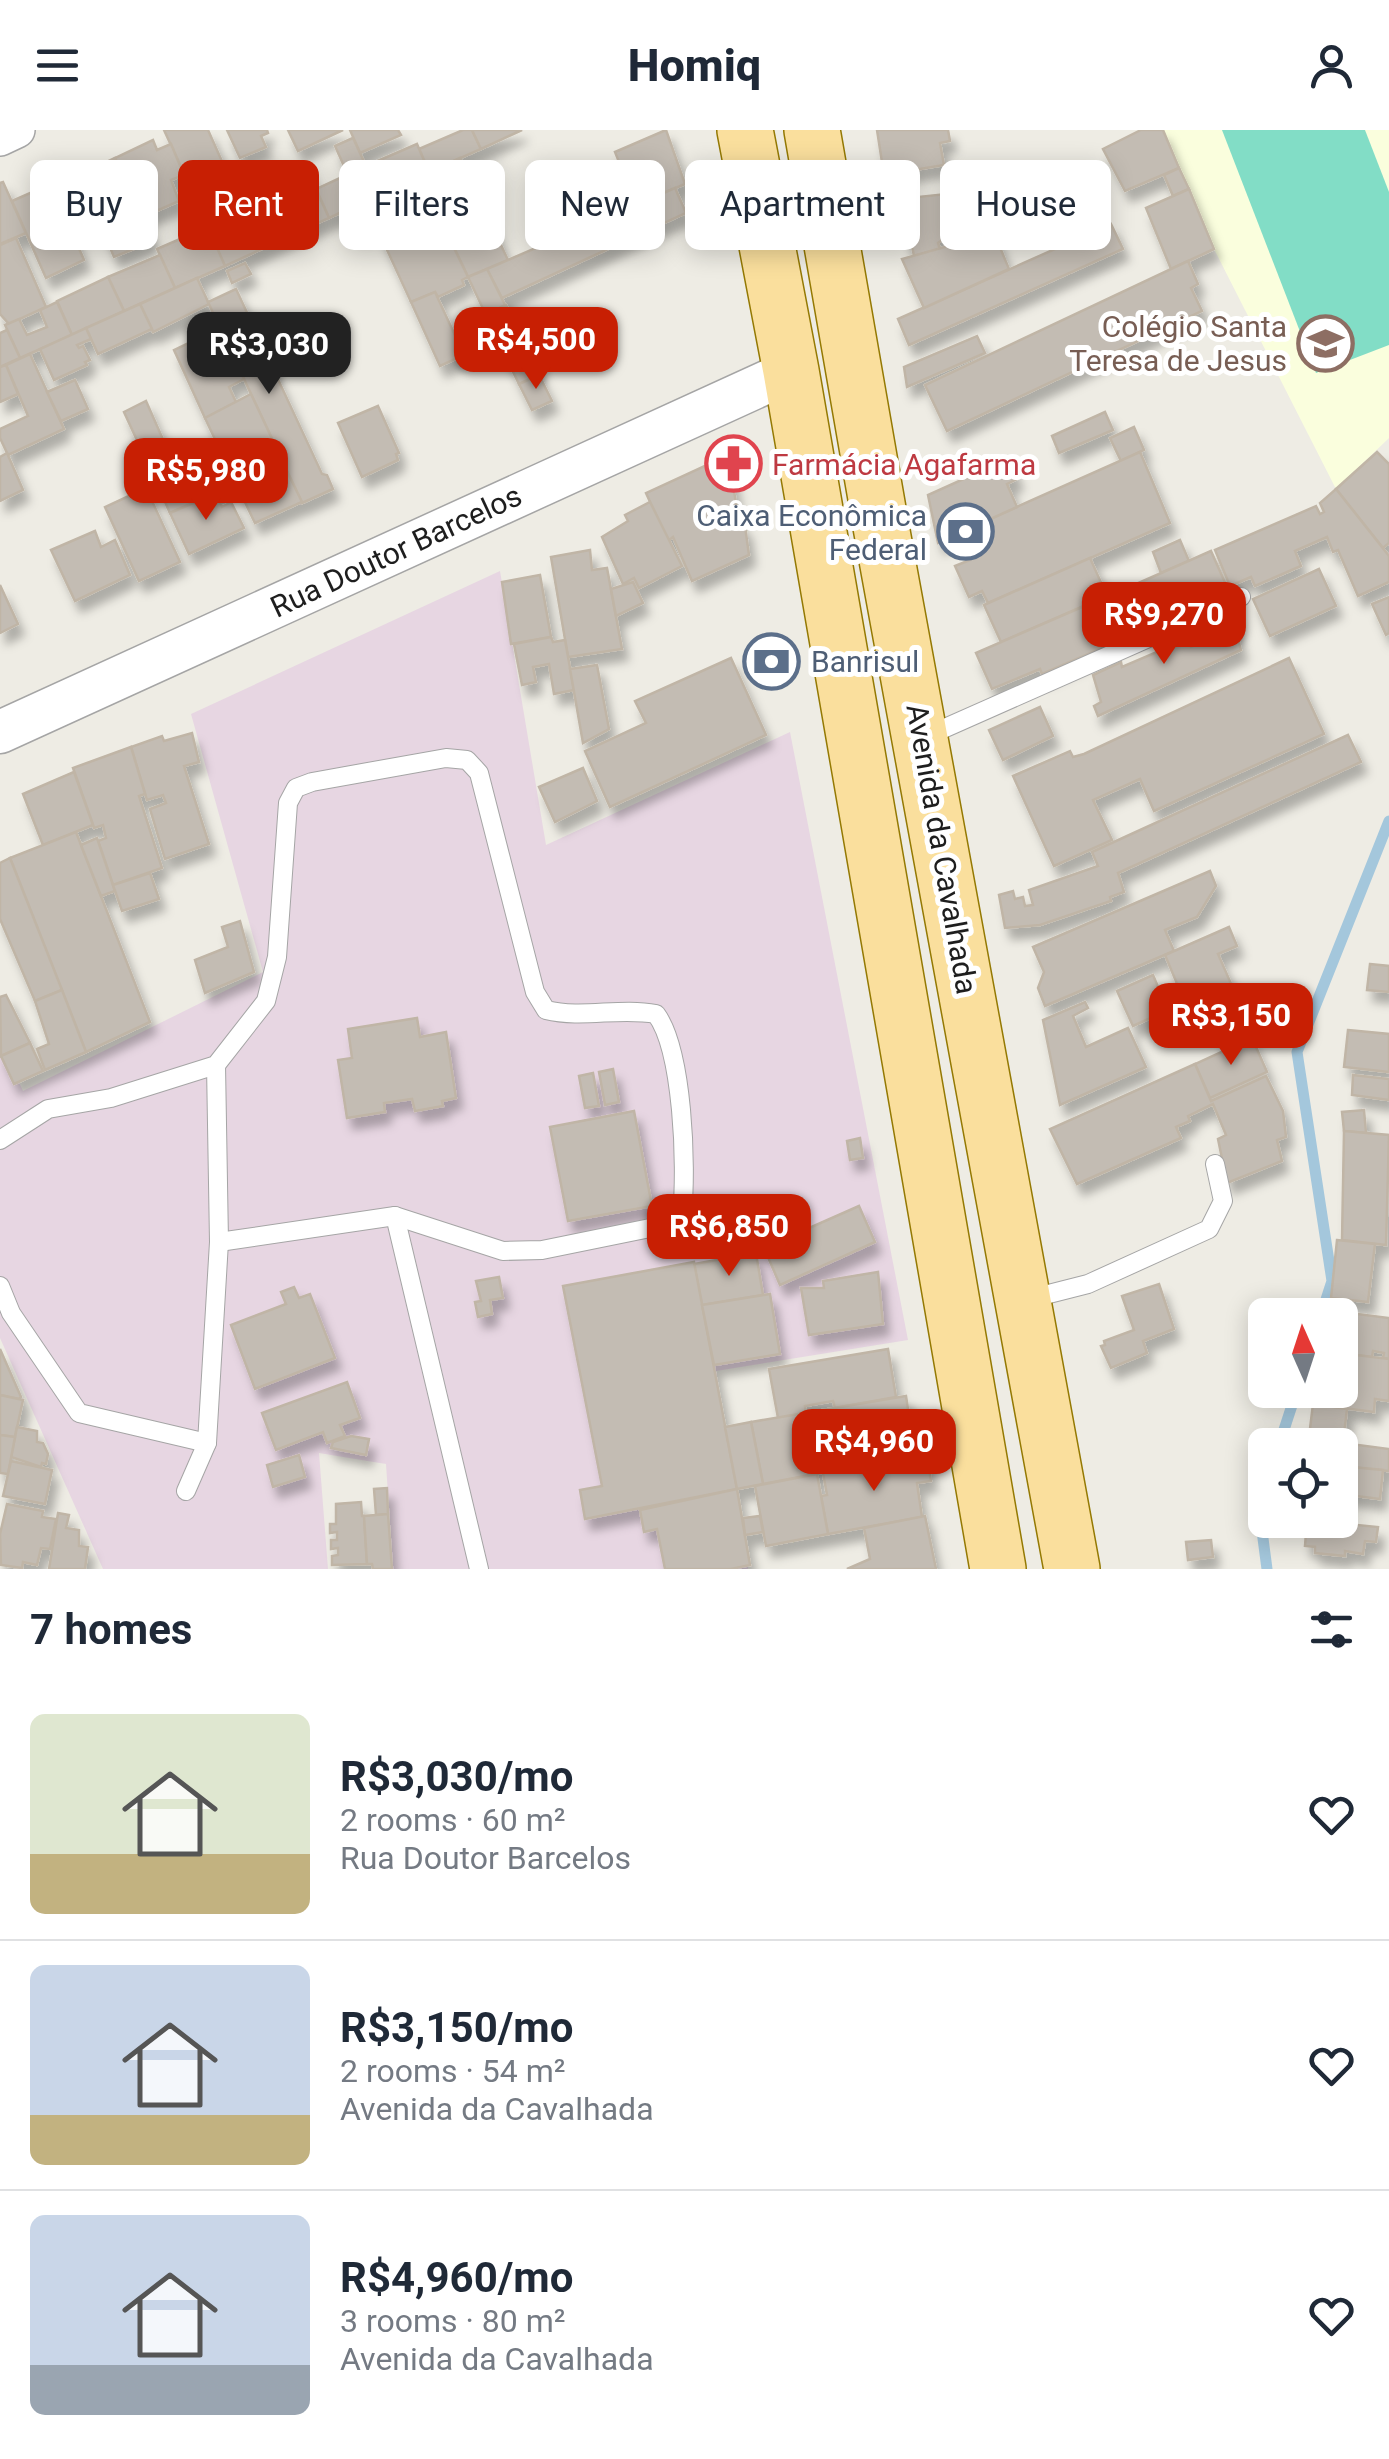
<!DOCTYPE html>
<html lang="en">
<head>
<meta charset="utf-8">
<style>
  body { margin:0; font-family:Roboto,sans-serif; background:#f2f2f3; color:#1f2937; height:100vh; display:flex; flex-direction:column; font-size:38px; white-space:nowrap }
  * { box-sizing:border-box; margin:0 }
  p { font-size:32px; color:#747a83 }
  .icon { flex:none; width:55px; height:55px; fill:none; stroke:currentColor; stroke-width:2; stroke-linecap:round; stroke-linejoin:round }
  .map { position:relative; height:1439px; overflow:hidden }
  .panel { display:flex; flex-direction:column; background:#fff; flex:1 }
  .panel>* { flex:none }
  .banner { position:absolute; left:30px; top:30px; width:1330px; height:90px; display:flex; gap:20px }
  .needle { width:65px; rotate:357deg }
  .tools { position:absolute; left:1248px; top:1168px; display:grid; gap:20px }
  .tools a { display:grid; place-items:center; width:110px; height:110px; border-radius:15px; background:#fff; box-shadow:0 5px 25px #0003; font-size:50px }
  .price { position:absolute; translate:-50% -85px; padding:0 22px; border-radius:20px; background:#c81f03; color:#fff; font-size:32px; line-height:65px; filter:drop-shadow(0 2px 5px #0008) }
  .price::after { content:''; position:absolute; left:50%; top:60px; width:30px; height:22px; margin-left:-15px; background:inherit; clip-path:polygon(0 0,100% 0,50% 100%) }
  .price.selected { background:#222; color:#fff }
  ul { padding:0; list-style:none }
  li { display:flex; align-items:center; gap:30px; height:250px; padding:0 30px }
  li+li { border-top:2px solid #e0e1e3 }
  li span { display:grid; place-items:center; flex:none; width:280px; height:200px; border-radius:15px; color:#555 }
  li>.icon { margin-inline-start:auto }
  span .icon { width:120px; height:120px; fill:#fffc; stroke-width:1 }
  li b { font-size:42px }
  h2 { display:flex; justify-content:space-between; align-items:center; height:120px; padding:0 30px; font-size:42px }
  .pill { padding:0 35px; border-radius:15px; background:#fff; box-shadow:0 5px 25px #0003; font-size:35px; line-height:90px }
  .pill.selected { background:#c81f03; color:#fff }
  header { display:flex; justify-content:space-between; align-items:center; height:130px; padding:0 30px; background:#fff; font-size:45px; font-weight:800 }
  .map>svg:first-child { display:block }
  .industrial { fill:#e7d6e2 }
  .education { fill:#fafedd }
  .pitch { fill:#82ddc6 }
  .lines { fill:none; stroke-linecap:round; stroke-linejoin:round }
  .stream { stroke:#a4c7dc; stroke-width:11 }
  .building { fill:#c3bcb3; stroke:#c0b5a6; stroke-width:2.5; filter:url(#shadow) }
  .service-casing { stroke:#a5a5a5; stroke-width:20 }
  .minor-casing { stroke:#a5a5a5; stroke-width:38 }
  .tertiary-casing { stroke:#a5a5a5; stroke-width:45 }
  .primary-casing { stroke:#947903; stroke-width:58 }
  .service { stroke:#fff; stroke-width:18 }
  .minor { stroke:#fff; stroke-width:35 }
  .tertiary { stroke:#fff; stroke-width:42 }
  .primary { stroke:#fadf9d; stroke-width:55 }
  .labels { text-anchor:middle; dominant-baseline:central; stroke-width:10; stroke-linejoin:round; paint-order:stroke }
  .education-label { font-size:30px; fill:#785e54; stroke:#fff; text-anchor:end }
  .health-label { font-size:30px; fill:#be3a42; stroke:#fff; text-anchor:start }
  .service-label { font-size:30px; fill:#4e5e75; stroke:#fff; text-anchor:end }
  .street-label { font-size:30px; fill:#1e1e1e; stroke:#fff }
</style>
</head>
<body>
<header><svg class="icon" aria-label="menu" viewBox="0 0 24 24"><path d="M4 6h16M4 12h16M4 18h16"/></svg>Homiq<svg class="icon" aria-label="person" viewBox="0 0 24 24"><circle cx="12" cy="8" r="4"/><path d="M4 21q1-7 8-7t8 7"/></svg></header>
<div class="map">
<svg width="1389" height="1439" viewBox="0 0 1389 1439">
  <defs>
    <filter id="shadow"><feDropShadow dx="6" dy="11" stdDeviation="5" flood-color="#0004"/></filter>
  </defs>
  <rect width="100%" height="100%" fill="#eeece4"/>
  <polygon class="industrial" points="500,441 546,715 790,602 908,1210 716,1241 748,1439 393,1439 386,1334 319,1323 328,1439 103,1439 0,1208 0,911 23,961 263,842 191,584"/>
  <polygon class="education" points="1163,0 1389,0 1389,308 1336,359 1214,119"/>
  <polygon class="pitch" points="1222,0 1365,0 1389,62 1389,215 1316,243"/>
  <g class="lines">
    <g class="stream">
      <polyline points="1321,1185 1332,1151 1297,922 1389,691"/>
      <polyline points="1279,1315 1297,1260"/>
      <polyline points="1265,1359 1259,1378 1267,1439"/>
    </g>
  </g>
  <g class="building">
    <polygon points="164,0 208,0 233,56 201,68 192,45 186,48"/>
    <polygon points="227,0 267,0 268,3 261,6 266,17 240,28"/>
    <polygon points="288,0 343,0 298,21"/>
    <polygon points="350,0 398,0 401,5 360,23"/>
    <polygon points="463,0 472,0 481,19 429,42 419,19"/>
    <polygon points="472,0 522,0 481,19"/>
    <polygon points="666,0 685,54 603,89 597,76 601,74 592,54 623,42 615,22"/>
    <polygon points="877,0 948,0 950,11 940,13 944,35 884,45"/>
    <polygon points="1141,0 1163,0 1179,38 1125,61 1103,19"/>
    <polygon points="353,8 366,36 348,45 335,16"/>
    <polygon points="153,10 157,20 171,14 184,45 171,50 179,71 143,87 115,28"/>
    <polygon points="417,14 429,42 379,65 366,36"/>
    <polygon points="115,28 135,70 129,73 136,88 142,85 153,111 114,127 79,45"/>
    <polygon points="460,28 508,130 468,147 420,47"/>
    <polygon points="366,36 379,65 329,88 316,59"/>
    <polygon points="306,37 329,88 279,111 265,81 293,68 283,48"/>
    <polygon points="1179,38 1189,59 1173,66 1164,45"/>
    <polygon points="420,47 468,147 462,150 464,155 438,167 435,162 411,172 365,72"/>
    <polygon points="3,52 26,103 0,114 0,53"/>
    <polygon points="51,54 84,130 46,148 12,71"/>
    <polygon points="675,58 686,83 502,168 487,139"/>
    <polygon points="1189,59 1214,119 1171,139 1146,78"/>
    <polygon points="974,61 983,97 948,106 938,113 940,119 914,126 912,116 907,117 899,69"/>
    <polygon points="1050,71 1054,84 1007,99 1003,87"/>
    <polygon points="365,72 375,95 359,102 354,92 347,95 340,83"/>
    <polygon points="264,80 279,111 225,136 205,93 222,84 228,96"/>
    <polygon points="1111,94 1123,119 909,215 898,189"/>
    <polygon points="208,97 225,136 175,158 157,119"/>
    <polygon points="994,103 1009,139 924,178 902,129"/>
    <polygon points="16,108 46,177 9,194 0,184 0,115"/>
    <polygon points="160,125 175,158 124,181 108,147"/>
    <polygon points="1188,131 1198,154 1191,158 1202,181 947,301 925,255"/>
    <polygon points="245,133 251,144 232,153 227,141"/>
    <polygon points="487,139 505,175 486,185 468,147"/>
    <polygon points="108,147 124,181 72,205 57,171"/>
    <polygon points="197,148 209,174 153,202 140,174"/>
    <polygon points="236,159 322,344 327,345 333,359 302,373 208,172"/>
    <polygon points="435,162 464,225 440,236 411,172"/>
    <polygon points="57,172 72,205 20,228 5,195 19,189 27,205 47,197 40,180"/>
    <polygon points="140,174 152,199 98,224 86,198"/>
    <polygon points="506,175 524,214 504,223 486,185"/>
    <polygon points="86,198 91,209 77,215 79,218 83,216 90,230 85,232 87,235 54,250 40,219"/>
    <polygon points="220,198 244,249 229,257 236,272 205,288 174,220"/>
    <polygon points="7,200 20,228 0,237 0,203"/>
    <polygon points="977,206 985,223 907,257 904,237"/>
    <polygon points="524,214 539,245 519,254 504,223"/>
    <polygon points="30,224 64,299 8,325 0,308 0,299 28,286 6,235"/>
    <polygon points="6,235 18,264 0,272 0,237"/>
    <polygon points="539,245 552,271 532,280 519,254"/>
    <polygon points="75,250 88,279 61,291 47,262"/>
    <polygon points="251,264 275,315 229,339 205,288"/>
    <polygon points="146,271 173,332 157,339 159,342 153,345 124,282"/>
    <polygon points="378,276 399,323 396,324 398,330 362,347 338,293"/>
    <polygon points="1105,282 1113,300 1059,323 1052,306"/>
    <polygon points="1134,297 1144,320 1121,331 1110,308"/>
    <polygon points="1140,322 1170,393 988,473 982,461 969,467 955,436 970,430 958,403"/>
    <polygon points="1377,322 1389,334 1389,413 1383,418 1336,359"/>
    <polygon points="7,323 23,360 0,371 0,327"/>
    <polygon points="210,325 225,359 170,383 156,352 162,349 157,339 173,332 176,341"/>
    <polygon points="253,326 261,342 283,333 302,372 255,393 229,339"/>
    <polygon points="722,328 730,336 740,398 745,396 749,425 692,451 673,407 668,411 646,363"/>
    <polygon points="1008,329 1017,349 1007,354 1017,377 938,413 928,365"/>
    <polygon points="146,358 180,432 139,451 105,377"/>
    <polygon points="1336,359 1389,426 1389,452 1358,466 1338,420 1333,422 1327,407 1295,421 1301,436 1255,456 1251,447 1230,456 1215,420 1316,376 1320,384 1324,382 1320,373"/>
    <polygon points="216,363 222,377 231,372 244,398 189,424 170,383"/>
    <polygon points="650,372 682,436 639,458 634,448 623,454 602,407 628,391 625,385"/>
    <polygon points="95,401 101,417 115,410 130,445 75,471 51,420"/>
    <polygon points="1180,410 1189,431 1161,443 1153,422"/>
    <polygon points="590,420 592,440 607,438 622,519 568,527 551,427"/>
    <polygon points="1211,421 1227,457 1173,478 1167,466 1146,474 1151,486 1114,502 1100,470"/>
    <polygon points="1090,428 1107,466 1001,512 984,475"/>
    <polygon points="1319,439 1336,476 1270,506 1253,469"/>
    <polygon points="540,445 551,507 511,514 502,452"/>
    <polygon points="633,452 643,473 616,486 611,459"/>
    <polygon points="0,455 18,494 0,503"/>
    <polygon points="1389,467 1389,503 1386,505 1372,474"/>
    <polygon points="1089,474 1105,511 1099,513 1100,519 1042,544 1040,539 992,559 976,523"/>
    <polygon points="1231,483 1241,520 1098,586 1094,576 1101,572 1093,545 1121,532 1122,537 1187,509 1191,517 1214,507 1209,493"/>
    <polygon points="551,507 553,512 565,510 574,560 554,564 549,534 533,537 536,552 522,555 514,514"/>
    <polygon points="731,528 766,605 610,677 585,621 646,593 635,571"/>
    <polygon points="1289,528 1324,604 1154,681 1140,649 1093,670 1112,710 1054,736 1013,646 1070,621 1073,627 1084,624"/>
    <polygon points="597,535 609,599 583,613 570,539"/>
    <polygon points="1040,577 1053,606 1003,630 989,600"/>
    <polygon points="192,603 199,632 184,636 209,714 165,729 150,679 166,673 163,665 147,670 131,617 162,606 164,611"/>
    <polygon points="1348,605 1361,632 1118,743 1124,762 1110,767 1111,771 1040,795 1005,798 999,765 1013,761 1015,769 1023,767 1025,776 1033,775 1029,760 1098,736 1092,722"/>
    <polygon points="131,617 145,664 139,666 162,738 113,755 98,711 106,708 103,695 94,698 73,638"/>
    <polygon points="583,638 597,671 555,692 539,657"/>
    <polygon points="74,642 93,695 43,715 23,664"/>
    <polygon points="76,702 150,892 86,922 10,728"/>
    <polygon points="97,708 115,761 101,766 81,715"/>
    <polygon points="10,728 62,860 35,871 0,789 0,733"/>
    <polygon points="1210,741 1216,756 1197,787 1165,800 1174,821 1045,876 1038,858 1044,842 1033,817"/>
    <polygon points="150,743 159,769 122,781 113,755"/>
    <polygon points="240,791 254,842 205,863 195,830 228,817 222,797"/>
    <polygon points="1229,797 1237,816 1218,824 1239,872 1193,892 1165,825"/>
    <polygon points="1370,834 1389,836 1389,862 1367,860"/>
    <polygon points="1153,845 1168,880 1133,896 1117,861"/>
    <polygon points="62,860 86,922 45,940 37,919 49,914 35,871"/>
    <polygon points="6,865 30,913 1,926 0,867"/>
    <polygon points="1085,872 1088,878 1073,886 1086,917 1128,898 1146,937 1060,975 1043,890"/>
    <polygon points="417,888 420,907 446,902 456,968 442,971 443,976 415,981 412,969 384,973 385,982 347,988 338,930 352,928 348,899"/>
    <polygon points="1348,900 1389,904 1389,942 1344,937"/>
    <polygon points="1252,908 1267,942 1210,968 1195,934"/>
    <polygon points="30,913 43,941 14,954 1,926"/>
    <polygon points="1195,934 1211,971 1266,946 1283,981 1286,1007 1277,1010 1282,1031 1227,1053 1218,1009 1226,1005 1213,974 1188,986 1190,991 1176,997 1181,1008 1077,1054 1050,999"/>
    <polygon points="613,939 619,972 605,975 599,942"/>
    <polygon points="593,943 599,976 585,978 579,946"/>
    <polygon points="1353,945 1389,949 1389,970 1352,965"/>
    <polygon points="1364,980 1366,1003 1344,1001 1342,982"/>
    <polygon points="634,981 652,1076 568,1091 550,997"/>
    <polygon points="1344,1001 1389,1005 1386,1115 1342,1110"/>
    <polygon points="860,1008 863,1028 850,1030 847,1011"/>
    <polygon points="859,1076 875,1112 780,1155 764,1118"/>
    <polygon points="1337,1110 1375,1114 1368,1172 1331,1168"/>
    <polygon points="756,1123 763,1165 702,1175 694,1134"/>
    <polygon points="694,1132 737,1359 585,1389 580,1360 602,1356 563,1156"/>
    <polygon points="878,1142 883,1194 809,1205 801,1158 824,1158 823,1151"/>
    <polygon points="499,1147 503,1168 490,1170 492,1184 478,1187 475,1172 481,1171 476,1151"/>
    <polygon points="1159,1154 1174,1199 1143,1211 1147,1223 1111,1238 1101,1216 1105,1215 1104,1211 1134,1200 1122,1166"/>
    <polygon points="294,1157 299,1168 310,1164 335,1228 255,1259 231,1195 286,1174 281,1162"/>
    <polygon points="770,1164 780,1224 714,1235 702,1175"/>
    <polygon points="1342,1182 1389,1188 1389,1229 1383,1228 1384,1223 1373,1221 1372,1227 1340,1223"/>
    <polygon points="0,1219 21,1267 19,1269 0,1265"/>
    <polygon points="888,1219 896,1267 835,1278 833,1271 805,1276 806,1283 778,1288 769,1239"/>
    <polygon points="1340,1223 1389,1229 1389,1271 1375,1269 1374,1282 1313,1274 1316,1260 1340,1260"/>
    <polygon points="347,1252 360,1288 340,1295 345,1306 327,1313 323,1302 276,1320 262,1283"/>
    <polygon points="0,1265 23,1270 15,1307 0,1305"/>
    <polygon points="906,1266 915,1325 763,1354 751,1292"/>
    <polygon points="1313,1274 1347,1279 1343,1313 1389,1319 1389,1341 1340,1336 1340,1315 1308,1315"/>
    <polygon points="751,1292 763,1354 737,1359 725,1297"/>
    <polygon points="17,1297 37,1301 37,1312 43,1313 48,1324 46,1334 42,1333 41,1337 11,1327"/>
    <polygon points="0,1305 15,1307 8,1344 0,1343"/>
    <polygon points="351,1306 369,1309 366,1325 331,1318 333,1312"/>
    <polygon points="299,1325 305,1347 273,1357 267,1335"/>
    <polygon points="915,1325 915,1328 927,1327 931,1351 917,1353 922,1387 828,1404 821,1366 827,1365 823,1343"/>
    <polygon points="11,1331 52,1340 45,1374 3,1366"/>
    <polygon points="1340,1336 1383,1340 1380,1369 1340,1364"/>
    <polygon points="817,1344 828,1404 766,1416 755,1356"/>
    <polygon points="387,1358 388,1384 376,1385 374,1359"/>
    <polygon points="737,1359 750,1435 731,1439 665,1439 657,1399 644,1402 640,1380"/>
    <polygon points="361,1372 362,1386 364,1386 367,1434 332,1435 332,1426 338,1425 338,1418 331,1419 331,1410 337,1410 337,1402 330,1403 330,1394 336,1394 336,1374"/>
    <polygon points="7,1374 43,1381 42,1387 56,1389 50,1419 41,1418 37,1435 23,1432 22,1438 1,1435 0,1404"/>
    <polygon points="58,1383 69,1385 66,1398 79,1400 79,1416 88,1417 85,1439 49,1439"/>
    <polygon points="388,1384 392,1439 373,1439 372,1434 367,1434 364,1386"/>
    <polygon points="760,1386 763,1402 745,1405 743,1388"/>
    <polygon points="925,1386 936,1439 847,1439 870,1429 864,1398"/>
    <polygon points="1307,1390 1378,1397 1376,1412 1365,1411 1363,1424 1345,1421 1345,1426 1315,1423 1315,1417 1305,1416"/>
    <polygon points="1211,1410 1213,1427 1188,1430 1186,1412"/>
  </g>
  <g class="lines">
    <defs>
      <g id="service">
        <polyline points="927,606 1241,467"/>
        <path d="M0 1010 48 979 111 968 216 935 266 871 277 827 288 673 296 658 312 652 446 628 467 630 479 643 535 862 546 880C583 889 619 877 656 884 683 920 687 1037 682 1083L660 1096 542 1120 503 1121 395 1086 219 1112"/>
        <polyline points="395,1086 479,1439"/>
        <polyline points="0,1156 11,1183 79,1283 207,1313"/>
        <polyline points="1029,1169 1088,1154 1209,1099 1223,1071 1215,1034"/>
        <polyline points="186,1361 207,1313 219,1112 216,935"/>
      </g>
      <polyline id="minor" points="0,8 17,0"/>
      <polyline id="tertiary" points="0,602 791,241"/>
      <g id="primary">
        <polyline points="745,0 791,241 998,1439"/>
        <polyline points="812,0 880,391 1072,1439"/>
      </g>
    </defs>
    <use href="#service" class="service-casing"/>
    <use href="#minor" class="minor-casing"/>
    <use href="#tertiary" class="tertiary-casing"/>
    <use href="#primary" class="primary-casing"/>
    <use href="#service" class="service"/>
    <use href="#minor" class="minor"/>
    <use href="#tertiary" class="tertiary"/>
    <use href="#primary" class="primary"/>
  </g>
  <defs>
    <symbol id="school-ring" viewBox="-11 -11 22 22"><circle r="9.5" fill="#fff" stroke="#8d6e63" stroke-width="1.5"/><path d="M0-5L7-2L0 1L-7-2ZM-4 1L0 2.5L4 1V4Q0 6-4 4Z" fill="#8d6e63"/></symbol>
    <symbol id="pharmacy-ring" viewBox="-11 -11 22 22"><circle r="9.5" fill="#fff" stroke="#e0444e" stroke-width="1.5"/><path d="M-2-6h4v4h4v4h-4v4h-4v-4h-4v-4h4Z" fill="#e0444e"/></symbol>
    <symbol id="bank-ring" viewBox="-11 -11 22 22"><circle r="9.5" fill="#fff" stroke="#5c6f8a" stroke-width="1.5"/><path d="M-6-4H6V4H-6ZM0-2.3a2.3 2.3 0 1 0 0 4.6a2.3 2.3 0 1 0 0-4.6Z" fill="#5c6f8a"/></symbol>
  </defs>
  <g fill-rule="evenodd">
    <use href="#school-ring" x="1294" y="182" width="63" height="63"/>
    <use href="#pharmacy-ring" x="702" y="302" width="63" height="63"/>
    <use href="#bank-ring" x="934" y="370" width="63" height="63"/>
    <use href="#bank-ring" x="740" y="500" width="63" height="63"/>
  </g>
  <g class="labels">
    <g class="education-label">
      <text x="1287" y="196">Colégio Santa<tspan x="1287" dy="34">Teresa de Jesus</tspan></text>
    </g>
    <g class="health-label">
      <text x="772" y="334">Farmácia Agafarma</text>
    </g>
    <g class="service-label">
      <text x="927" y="385">Caixa Econômica<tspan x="927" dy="34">Federal</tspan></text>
      <text x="811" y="531" text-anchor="start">Banrisul</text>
    </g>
    <g class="street-label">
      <text transform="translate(396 421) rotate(-25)">Rua Doutor Barcelos</text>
      <text transform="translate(942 719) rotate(80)">Avenida da Cavalhada</text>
    </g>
  </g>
</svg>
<div class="tools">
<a><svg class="needle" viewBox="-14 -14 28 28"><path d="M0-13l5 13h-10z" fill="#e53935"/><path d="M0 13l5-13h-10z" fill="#747a83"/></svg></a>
<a><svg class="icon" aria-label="locate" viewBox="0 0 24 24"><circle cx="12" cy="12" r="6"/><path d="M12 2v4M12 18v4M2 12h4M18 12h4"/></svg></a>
</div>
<b class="price" style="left:536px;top:262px">R$4,500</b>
<b class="price selected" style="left:269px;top:267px">R$3,030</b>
<b class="price" style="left:206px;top:393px">R$5,980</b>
<b class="price" style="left:1164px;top:537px">R$9,270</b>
<b class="price" style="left:1231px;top:938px">R$3,150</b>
<b class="price" style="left:729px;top:1149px">R$6,850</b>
<b class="price" style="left:874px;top:1364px">R$4,960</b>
<div class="banner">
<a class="pill">Buy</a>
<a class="pill selected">Rent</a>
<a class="pill">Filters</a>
<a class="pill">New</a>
<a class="pill">Apartment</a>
<a class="pill">House</a>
</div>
</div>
<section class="panel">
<h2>7 homes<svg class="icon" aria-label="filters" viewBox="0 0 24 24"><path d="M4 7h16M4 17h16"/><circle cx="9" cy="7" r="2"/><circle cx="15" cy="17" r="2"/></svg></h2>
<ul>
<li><span style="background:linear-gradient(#dfe7d0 70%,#c2b280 0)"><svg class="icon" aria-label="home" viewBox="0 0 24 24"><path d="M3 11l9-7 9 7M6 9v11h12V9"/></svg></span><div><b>R$3,030/mo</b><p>2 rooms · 60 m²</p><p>Rua Doutor Barcelos</p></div><svg class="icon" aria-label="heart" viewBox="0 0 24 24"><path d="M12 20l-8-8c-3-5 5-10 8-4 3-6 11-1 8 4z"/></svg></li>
<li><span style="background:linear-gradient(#c9d6e8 75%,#c2b280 0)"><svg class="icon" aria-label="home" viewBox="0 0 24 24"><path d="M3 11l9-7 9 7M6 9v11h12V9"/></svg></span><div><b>R$3,150/mo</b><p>2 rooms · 54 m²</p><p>Avenida da Cavalhada</p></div><svg class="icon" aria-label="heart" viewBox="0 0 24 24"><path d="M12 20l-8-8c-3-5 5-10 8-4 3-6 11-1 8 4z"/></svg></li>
<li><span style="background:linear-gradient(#c9d6e8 75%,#9aa5b1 0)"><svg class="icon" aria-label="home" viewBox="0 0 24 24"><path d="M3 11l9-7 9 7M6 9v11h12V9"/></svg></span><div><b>R$4,960/mo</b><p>3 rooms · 80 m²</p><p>Avenida da Cavalhada</p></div><svg class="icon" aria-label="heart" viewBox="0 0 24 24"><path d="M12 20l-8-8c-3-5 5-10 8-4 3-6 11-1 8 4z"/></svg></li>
</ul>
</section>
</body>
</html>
